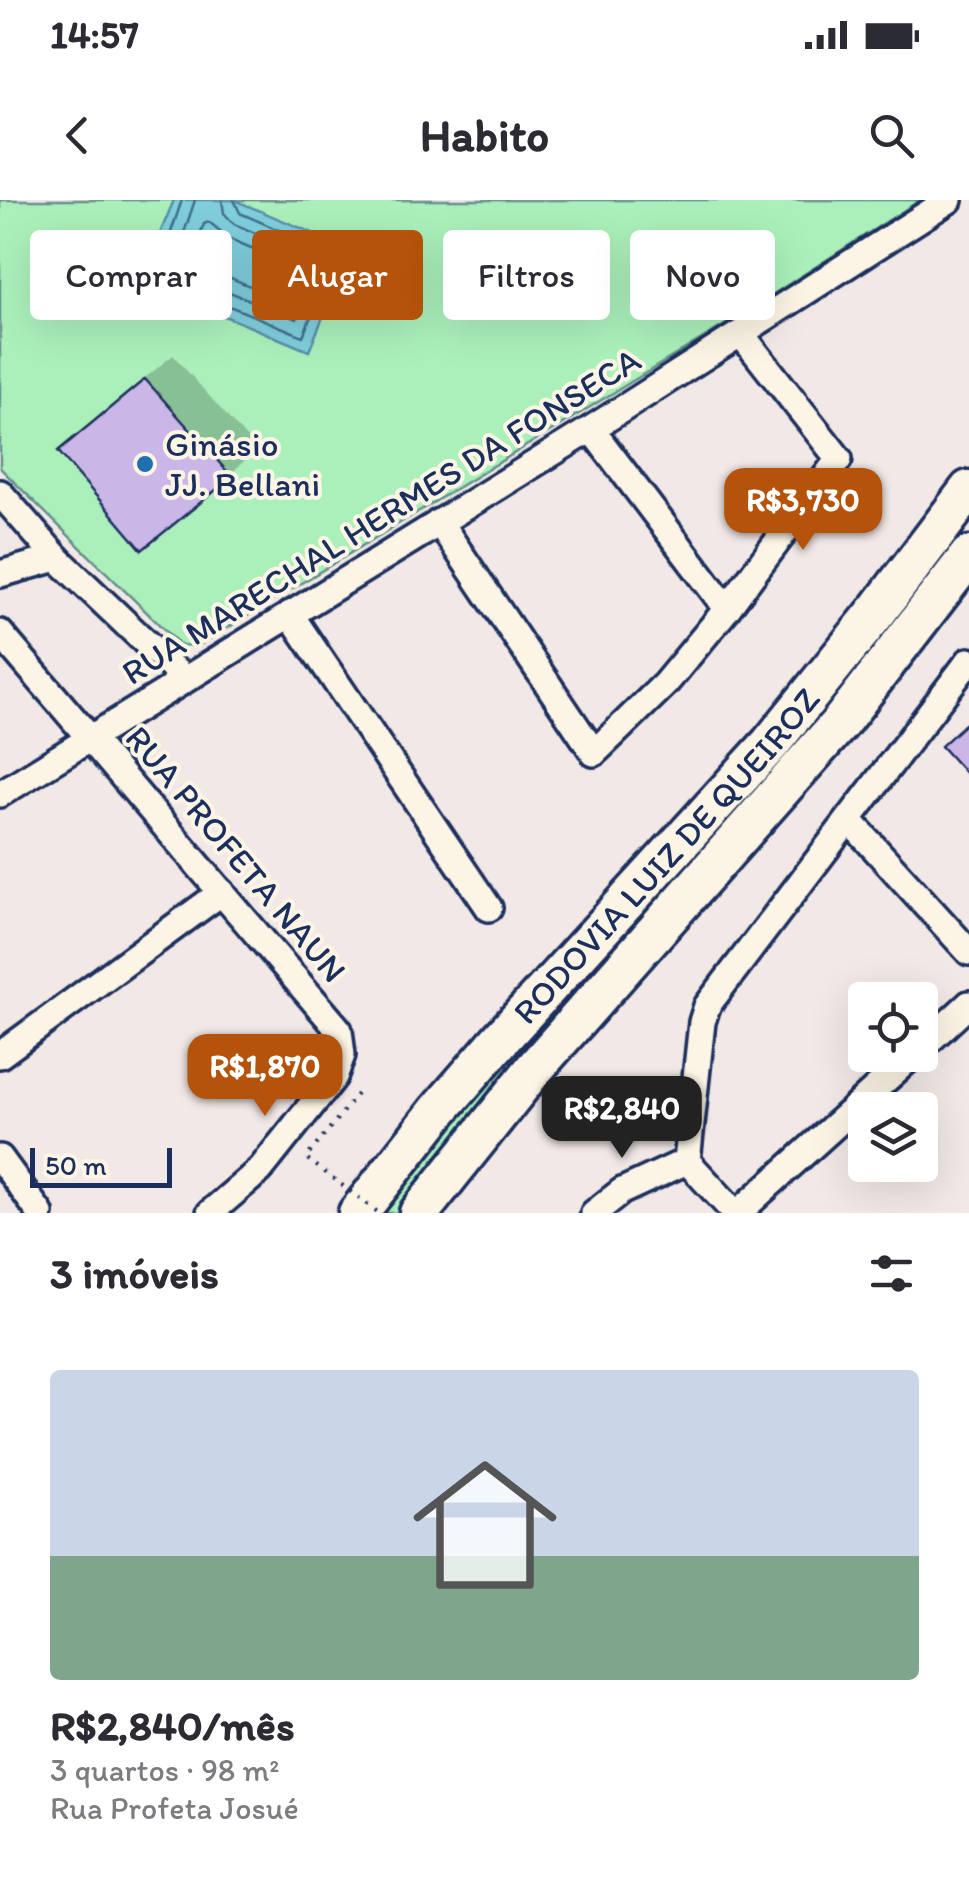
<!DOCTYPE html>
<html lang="pt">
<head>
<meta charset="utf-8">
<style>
  body { margin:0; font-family:Itim,sans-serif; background:#f7f7f7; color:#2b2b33; height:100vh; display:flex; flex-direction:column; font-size:38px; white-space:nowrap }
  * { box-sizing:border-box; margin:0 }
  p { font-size:32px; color:#7c7c81 }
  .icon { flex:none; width:55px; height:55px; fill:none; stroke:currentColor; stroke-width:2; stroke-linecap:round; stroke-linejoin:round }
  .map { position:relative; height:1013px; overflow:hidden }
  .details { display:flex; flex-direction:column; background:#fff; flex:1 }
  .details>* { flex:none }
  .guide { position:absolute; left:30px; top:30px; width:910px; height:90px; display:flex; gap:20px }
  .fabs { position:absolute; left:848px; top:782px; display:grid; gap:20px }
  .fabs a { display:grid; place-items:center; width:90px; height:90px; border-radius:10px; background:#fff; box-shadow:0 10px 40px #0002; font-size:50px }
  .scale { position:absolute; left:30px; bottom:25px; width:142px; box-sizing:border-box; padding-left:10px; border:5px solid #1b2f5e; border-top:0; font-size:28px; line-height:35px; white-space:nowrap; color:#1b2f5e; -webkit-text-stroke:8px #fcf5e5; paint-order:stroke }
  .price { position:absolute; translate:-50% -85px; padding:0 22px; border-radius:20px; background:#b45309; color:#fff; font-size:32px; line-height:65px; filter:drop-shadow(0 2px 5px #0008) }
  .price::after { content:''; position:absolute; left:50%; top:60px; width:30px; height:22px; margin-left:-15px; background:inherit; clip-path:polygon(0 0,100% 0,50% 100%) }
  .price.current { background:#222; color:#fff }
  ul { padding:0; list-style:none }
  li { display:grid; align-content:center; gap:20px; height:530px; padding:0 50px }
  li+li { border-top:2px solid #e1e1e2 }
  li span { display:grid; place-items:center; height:310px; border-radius:10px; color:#555 }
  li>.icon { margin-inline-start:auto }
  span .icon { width:180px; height:180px; fill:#fffc; stroke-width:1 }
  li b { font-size:42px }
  h2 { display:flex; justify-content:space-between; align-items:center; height:120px; padding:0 50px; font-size:42px }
  .tag { padding:0 35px; border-radius:10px; background:#fff; box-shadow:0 10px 40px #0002; font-size:35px; line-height:90px }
  .tag.current { background:#b45309; color:#fff }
  .status { display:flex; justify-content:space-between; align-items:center; height:70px; padding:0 50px; background:#fff; direction:ltr }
  .status svg { height:28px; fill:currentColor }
  header { display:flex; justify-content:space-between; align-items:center; height:130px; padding:0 50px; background:#fff; font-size:45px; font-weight:700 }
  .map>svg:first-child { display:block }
  .green { fill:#abf0bb; stroke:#63908c; stroke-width:2.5 }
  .water { fill:#80cfdd; stroke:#588faa; stroke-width:2.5 }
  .shadow { fill:#0003 }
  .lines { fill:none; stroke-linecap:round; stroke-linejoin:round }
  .shore { stroke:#436f91; stroke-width:2.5 }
  .building { fill:#cab7e8; stroke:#1b2f5e; stroke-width:2.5 }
  .minor-casing { stroke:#1b2f5e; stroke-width:32 }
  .highway-casing { stroke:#1b2f5e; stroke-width:45 }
  .minor { stroke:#fcf5e5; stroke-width:25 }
  .highway { stroke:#fcf5e5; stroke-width:38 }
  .path-bridge { stroke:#1b2f5e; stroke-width:4; stroke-dasharray:2.5 8; stroke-linecap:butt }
  .poi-dot { fill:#1f6fb2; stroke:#fcf5e5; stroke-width:4 }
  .labels { text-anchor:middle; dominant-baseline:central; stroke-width:8; stroke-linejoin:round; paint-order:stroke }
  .poi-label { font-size:35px; fill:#1b2f5e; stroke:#fcf5e5; text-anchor:start }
  .street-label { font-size:35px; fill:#1b2f5e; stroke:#fcf5e5 }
</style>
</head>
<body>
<div class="status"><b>14:57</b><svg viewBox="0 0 49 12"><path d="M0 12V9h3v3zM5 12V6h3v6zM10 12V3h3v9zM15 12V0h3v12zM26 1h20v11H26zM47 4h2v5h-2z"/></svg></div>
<header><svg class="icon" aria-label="back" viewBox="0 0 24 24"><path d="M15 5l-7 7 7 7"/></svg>Habito<svg class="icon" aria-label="search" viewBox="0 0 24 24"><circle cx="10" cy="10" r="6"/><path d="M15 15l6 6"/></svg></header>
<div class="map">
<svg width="969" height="1013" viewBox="0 0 969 1013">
  <rect width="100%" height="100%" fill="#f2e9e6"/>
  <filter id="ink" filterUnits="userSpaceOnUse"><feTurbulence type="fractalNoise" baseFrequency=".01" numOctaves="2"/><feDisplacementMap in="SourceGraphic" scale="20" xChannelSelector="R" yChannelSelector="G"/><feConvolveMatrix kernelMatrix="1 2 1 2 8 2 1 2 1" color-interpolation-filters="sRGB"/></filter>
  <g filter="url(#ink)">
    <g class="green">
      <polygon points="0,0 920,0 731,121 198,446 180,445 0,268"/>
      <polygon points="789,539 802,551 445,954 399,1013 374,1013 468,896"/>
    </g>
    <polygon class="water" points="174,0 234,0 351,49 309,151 140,81"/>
    <polygon class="shadow" points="173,155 256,249 230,275 143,346 62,251 88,225"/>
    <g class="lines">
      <g class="shore">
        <polyline points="182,0 156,76 303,136 336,55 240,13 234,0"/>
        <polyline points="195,0 172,69 297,119 320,61 234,24 224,13 222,0"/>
        <polygon points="209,22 230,39 299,68 301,73 289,99 284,100 192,62 191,57 204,24"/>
      </g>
    </g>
    <g class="building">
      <polygon points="145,179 232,277 142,350 58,251"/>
      <polygon points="965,524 969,529 969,577 941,546"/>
    </g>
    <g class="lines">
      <defs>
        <g id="minor">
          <polyline points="591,229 727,409"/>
          <polyline points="0,293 57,358 183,478"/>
          <polyline points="439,322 594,553 665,484 727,409 839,259 741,134"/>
          <polyline points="0,374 57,358"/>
          <polyline points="290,414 489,708"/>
          <polyline points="0,433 339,830 342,855 334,877 260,970 210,1013"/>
          <polyline points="0,594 591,229 949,0"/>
          <polyline points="850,621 969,752"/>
          <polyline points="920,849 969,804"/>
          <polyline points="0,855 222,692"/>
          <polyline points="0,958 40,1013"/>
          <polyline points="687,961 702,822 707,806 969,461"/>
          <polyline points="687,961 735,1013"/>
          <polyline points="594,1013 622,991 687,961"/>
          <polyline points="738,1013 913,855"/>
        </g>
        <g id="highway">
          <path id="s1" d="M358 1013 439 910 499 841 771 543 878 410 969 290"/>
          <polyline points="419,1013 534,869 840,523 969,356"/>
        </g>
      </defs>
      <use href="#minor" class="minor-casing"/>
      <use href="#highway" class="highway-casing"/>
      <use href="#minor" class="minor"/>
      <use href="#highway" class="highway"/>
      <polyline class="path-bridge" points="357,894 306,958 379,1013"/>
    </g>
  </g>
  <circle class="poi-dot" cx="145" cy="264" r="10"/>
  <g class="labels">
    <g class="poi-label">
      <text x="165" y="244">Ginásio<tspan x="165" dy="40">JJ. Bellani</tspan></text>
    </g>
    <g class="street-label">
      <text transform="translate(381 316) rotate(-32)">RUA MARECHAL HERMES DA FONSECA</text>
      <text transform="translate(236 654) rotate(50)">RUA PROFETA NAUN</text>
      <text stroke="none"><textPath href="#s1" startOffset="472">RODOVIA LUIZ DE QUEIROZ</textPath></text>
    </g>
  </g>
</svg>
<div class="fabs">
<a><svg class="icon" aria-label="locate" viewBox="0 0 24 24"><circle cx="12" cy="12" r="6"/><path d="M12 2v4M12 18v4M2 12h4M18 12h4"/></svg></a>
<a><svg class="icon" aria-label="layers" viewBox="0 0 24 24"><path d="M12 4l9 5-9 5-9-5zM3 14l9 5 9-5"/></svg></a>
</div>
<div class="scale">50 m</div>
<b class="price" style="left:803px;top:353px">R$3,730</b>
<b class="price" style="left:265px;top:919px">R$1,870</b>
<b class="price current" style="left:622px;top:961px">R$2,840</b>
<div class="guide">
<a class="tag">Comprar</a>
<a class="tag current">Alugar</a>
<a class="tag">Filtros</a>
<a class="tag">Novo</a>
</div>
</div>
<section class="details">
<h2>3 imóveis<svg class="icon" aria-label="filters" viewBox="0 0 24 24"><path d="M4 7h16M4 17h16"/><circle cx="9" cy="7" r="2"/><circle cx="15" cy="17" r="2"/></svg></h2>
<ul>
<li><span style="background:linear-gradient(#c9d6e8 60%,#7fa58c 0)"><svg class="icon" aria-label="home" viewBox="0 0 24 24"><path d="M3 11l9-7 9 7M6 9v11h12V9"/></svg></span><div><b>R$2,840/mês</b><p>3 quartos · 98 m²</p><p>Rua Profeta Josué</p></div></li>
</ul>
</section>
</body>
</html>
